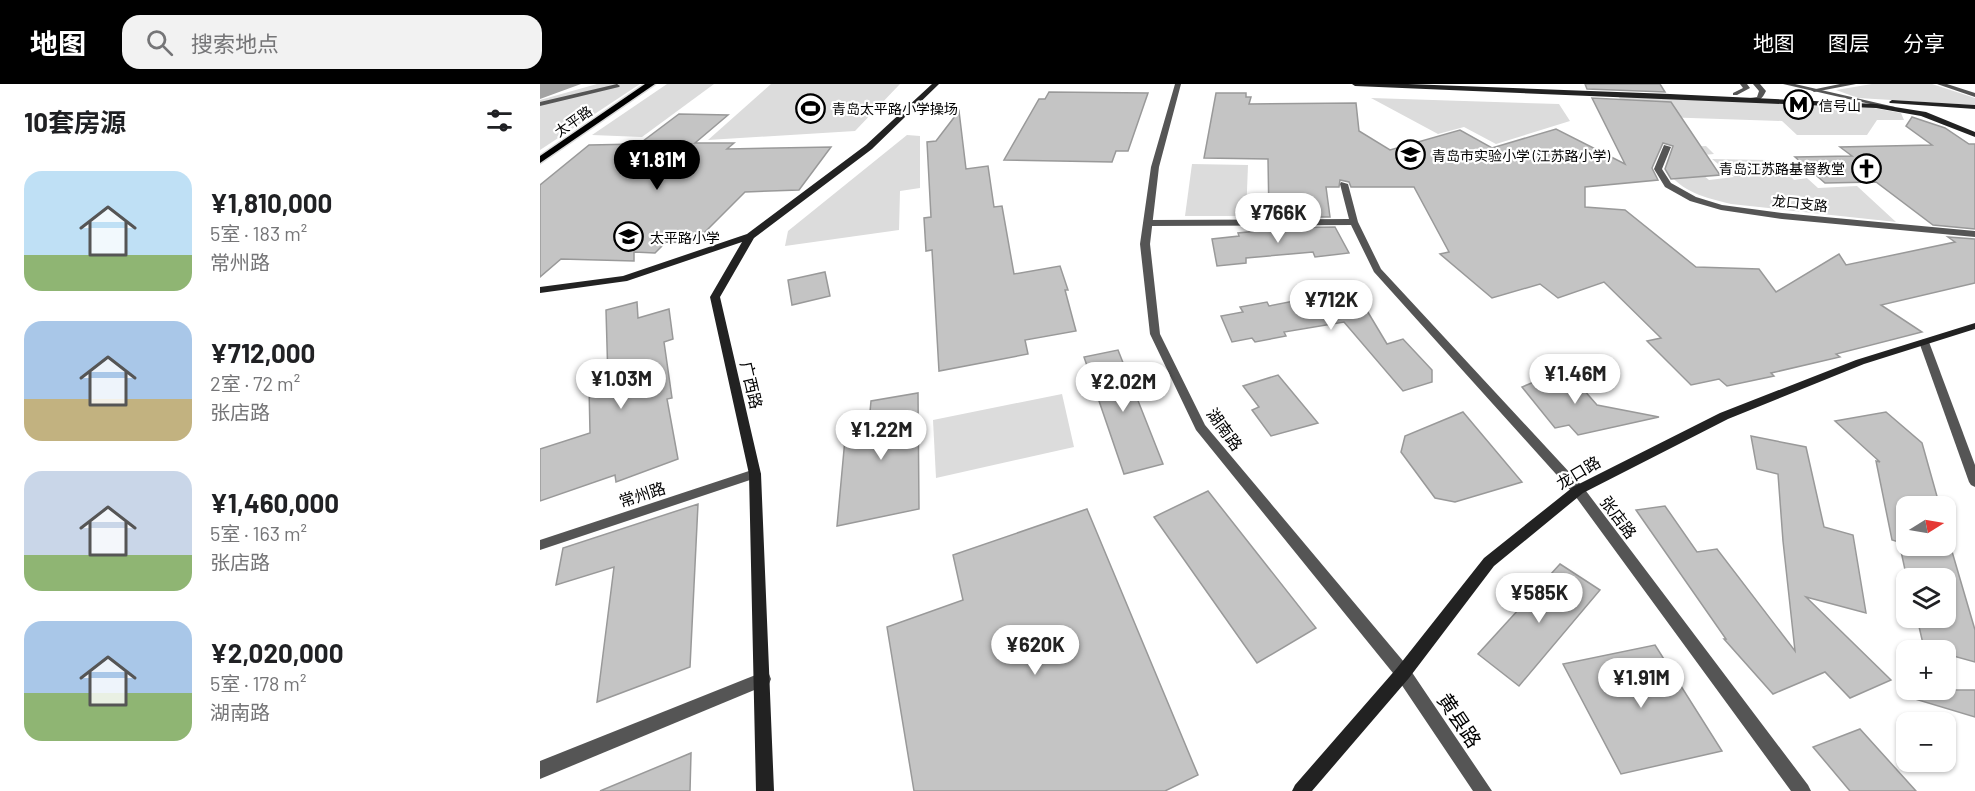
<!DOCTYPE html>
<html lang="zh">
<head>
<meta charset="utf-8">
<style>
  body { margin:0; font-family:Barlow,"Noto Sans SC",sans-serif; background:#f2f2f2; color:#202124; height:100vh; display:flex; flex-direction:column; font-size:22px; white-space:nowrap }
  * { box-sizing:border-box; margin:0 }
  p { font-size:20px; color:#757577 }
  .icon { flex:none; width:33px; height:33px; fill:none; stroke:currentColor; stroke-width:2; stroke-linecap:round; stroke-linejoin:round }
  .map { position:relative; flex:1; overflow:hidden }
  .sheet { display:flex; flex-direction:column; background:#fff; width:540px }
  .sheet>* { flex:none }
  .needle { width:39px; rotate:79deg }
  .buttons { position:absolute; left:1356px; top:412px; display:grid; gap:12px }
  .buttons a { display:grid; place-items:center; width:60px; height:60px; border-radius:12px; background:#fff; box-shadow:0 2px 4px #0004; font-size:30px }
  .price { position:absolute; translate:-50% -51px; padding:0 14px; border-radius:21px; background:#fff; color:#222; font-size:20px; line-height:39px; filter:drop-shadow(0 2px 3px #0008) }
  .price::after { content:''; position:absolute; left:50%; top:36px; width:18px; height:14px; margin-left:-9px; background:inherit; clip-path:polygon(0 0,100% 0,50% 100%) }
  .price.selected { background:#000; color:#fff }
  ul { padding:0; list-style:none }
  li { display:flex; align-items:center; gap:18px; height:150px; padding:0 24px }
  li span { display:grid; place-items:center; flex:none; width:168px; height:120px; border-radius:18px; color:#555 }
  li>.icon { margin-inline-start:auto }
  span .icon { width:72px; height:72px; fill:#fffc; stroke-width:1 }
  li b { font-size:26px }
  h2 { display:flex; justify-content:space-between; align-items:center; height:72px; padding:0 24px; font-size:26px }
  header { display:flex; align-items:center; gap:36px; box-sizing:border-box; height:84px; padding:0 30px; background:#000; color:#fff }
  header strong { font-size:28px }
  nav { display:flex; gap:33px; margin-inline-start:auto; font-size:21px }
  .search { width:420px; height:54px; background:#f2f2f2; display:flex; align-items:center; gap:15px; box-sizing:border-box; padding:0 21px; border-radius:18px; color:#757577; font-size:22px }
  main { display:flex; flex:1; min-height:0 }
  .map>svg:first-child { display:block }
  .green { fill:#dcdcdc }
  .water { fill:#a3a3a3 }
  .building { fill:#c4c4c4; stroke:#999; stroke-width:1.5 }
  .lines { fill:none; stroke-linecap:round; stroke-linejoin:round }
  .primary-casing { stroke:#dbdbdb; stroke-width:3 }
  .pedestrian { fill:#555; fill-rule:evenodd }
  .minor { fill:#555; fill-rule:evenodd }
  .tertiary { fill:#555; fill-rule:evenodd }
  .secondary { fill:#222; fill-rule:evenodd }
  .primary { fill:#000; fill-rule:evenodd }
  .labels { text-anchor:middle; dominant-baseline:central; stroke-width:4.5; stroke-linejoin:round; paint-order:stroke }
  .far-poi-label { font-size:14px; fill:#000; stroke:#fff; text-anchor:start }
  .far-street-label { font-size:14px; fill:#000; stroke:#fff }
  .street-label { font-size:16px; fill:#000; stroke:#fff }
  .near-street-label { font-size:20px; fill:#000; stroke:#fff }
</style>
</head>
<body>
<header>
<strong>地图</strong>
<div class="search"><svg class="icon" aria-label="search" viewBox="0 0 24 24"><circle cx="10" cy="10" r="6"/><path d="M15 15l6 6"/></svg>搜索地点</div>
<nav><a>地图</a><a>图层</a><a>分享</a></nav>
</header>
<main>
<section class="sheet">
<h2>10套房源<svg class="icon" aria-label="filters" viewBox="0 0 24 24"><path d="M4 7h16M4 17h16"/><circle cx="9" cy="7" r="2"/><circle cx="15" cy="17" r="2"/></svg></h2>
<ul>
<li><span style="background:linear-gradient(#bfe0f5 70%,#8fb573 0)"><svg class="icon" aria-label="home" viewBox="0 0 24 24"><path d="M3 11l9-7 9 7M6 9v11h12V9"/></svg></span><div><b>¥1,810,000</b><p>5室 · 183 m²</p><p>常州路</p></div></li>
<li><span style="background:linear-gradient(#a9c7e8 65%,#c2b280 0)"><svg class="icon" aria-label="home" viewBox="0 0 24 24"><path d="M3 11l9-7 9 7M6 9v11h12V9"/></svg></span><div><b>¥712,000</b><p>2室 · 72 m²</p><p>张店路</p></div></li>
<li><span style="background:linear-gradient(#c9d6e8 70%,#8fb573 0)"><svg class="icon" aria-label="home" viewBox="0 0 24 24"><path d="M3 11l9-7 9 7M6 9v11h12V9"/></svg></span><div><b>¥1,460,000</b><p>5室 · 163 m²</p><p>张店路</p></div></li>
<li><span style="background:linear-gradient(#a9c7e8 60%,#8fb573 0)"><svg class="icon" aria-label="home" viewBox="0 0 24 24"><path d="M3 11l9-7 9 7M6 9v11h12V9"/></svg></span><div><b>¥2,020,000</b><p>5室 · 178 m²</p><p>湖南路</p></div></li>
</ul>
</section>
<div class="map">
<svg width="1435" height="707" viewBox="0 0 1435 707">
  <rect width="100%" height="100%" fill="#fff"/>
  <g class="green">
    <polygon points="57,0 100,0 0,66 0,16"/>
    <polygon points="127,0 174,0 102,53 52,51"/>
    <polygon points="231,0 360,0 315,47 168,56"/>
    <polygon points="1332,0 1392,0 1435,14 1435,21 1318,14 1296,6"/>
    <polygon points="1078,12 1317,21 1361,29 1364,36 1337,36 1327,51 1257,51 1242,37 1091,32"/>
    <polygon points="831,14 1019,20 1030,37 956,60 924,43 898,50"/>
    <polygon points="367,51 380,52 380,104 360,107 359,146 245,162 248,147"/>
    <path d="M1166 62 1174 70 1142 73 1169 96 1194 93 1172 75 1228 76 1238 79 1254 96 1267 94 1278 104 1317 102 1356 138 1191 120C1164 113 1143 109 1126 86L1146 63Z"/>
    <polygon points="652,80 708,81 706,132 645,132"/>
    <polygon points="522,310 534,363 396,394 393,336"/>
  </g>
  <polygon class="water" points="0,0 41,0 0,15"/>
  <g class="building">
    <polygon points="1045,0 1120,0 1125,8 1047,5"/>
    <polygon points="509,8 608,9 588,67 576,67 572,78 464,76 499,15 505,15"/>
    <polygon points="676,9 706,9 706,13 711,13 709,20 816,19 819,47 850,66 920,46 952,64 1016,45 1085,80 1052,14 1131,18 1180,91 1131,95 1125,85 1133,62 1123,59 1112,84 1118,96 1045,103 1045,123 1085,126 1156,183 1219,185 1236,208 1299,170 1306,181 1415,158 1408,153 1435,155 1435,199 1341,221 1382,248 1296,270 1300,273 1231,289 1234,292 1187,302 1179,295 1151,301 1107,257 1121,254 1064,198 1018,214 1000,200 952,214 900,170 909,168 874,103 811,103 809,98 800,96 799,103 786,103 790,133 729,133 728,75 664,74"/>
    <polygon points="419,27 426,85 448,82 454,123 462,122 474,190 520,182 528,206 525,206 536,247 485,256 488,270 399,287 392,166 386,167 384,134 391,133 387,58 396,57"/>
    <polygon points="139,30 188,31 155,59 194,59 187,65 291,63 259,106 205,108 154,159 126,158 115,169 94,168 94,177 21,175 0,193 0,101 49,61 99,60"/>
    <polygon points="1372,33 1405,44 1429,60 1435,60 1435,145 1393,141 1336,98 1285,99 1255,73 1312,72 1300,63 1392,61 1366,42"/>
    <polygon points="795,143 809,169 775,173 773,168 706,174 706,179 677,182 672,155 699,152 698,149 729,146 729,144"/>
    <polygon points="285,188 290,212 252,221 248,196"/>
    <polygon points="814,205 847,260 863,255 892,286 892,298 863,307 804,238 744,248 746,252 715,258 712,254 692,258 681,232 703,228 700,223 727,218 729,222"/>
    <polygon points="97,218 98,234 129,225 133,255 124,258 132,314 127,315 138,375 76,398 75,391 0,417 0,365 50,349 49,302 68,296 66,226"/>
    <polygon points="578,266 623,380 584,390 544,273"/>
    <polygon points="1023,282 1057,321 1119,333 1038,351 1029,341 1015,344 982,303 1006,293 1004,286"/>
    <polygon points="738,291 778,339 731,352 712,326 719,323 703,302"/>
    <polygon points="378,309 379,425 297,442 307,333 330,328 331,317"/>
    <polygon points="923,328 982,398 915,418 895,414 861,368 865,352"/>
    <polygon points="1346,328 1382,359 1400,423 1366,423 1366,462 1406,462 1406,447 1435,546 1435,578 1406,570 1406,567 1384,564 1377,534 1406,534 1406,495 1367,495 1359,458 1352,456 1336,377 1340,378 1295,337"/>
    <polygon points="1211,352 1266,363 1284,443 1313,451 1326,529 1266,513 1351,596 1310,614 1285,588 1233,610 1184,555 1186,555 1096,426 1125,422 1157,468 1177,465 1255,567 1243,457 1238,390 1217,385"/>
    <polygon points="668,407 776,544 717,579 614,433"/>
    <polygon points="158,420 150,583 57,618 74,483 16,501 23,464"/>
    <polygon points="547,425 658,691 625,707 374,707 347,543 423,516 413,471"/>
    <polygon points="1020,480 1060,506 979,602 938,570"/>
    <polygon points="1115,561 1182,667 1081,690 1023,580"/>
    <polygon points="1366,606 1435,606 1435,633 1365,612"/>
    <polygon points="1320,645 1376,707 1310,707 1273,663"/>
    <polygon points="151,669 150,707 60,707"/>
  </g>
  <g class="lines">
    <defs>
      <polygon id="primary" points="105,0 115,0 0,79 0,72"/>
    </defs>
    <use href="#primary" class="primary-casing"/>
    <polygon class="pedestrian" points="77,0 80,2 79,3 0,22 0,18"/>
    <g class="minor">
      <polygon points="1300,0 1316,0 1274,8 1271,6"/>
      <polygon points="1397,0 1407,0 1435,9 1435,13"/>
      <polygon points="1124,61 1131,63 1122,85 1131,99 1156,113 1182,121 1242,129 1435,147 1435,153 1242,135 1181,126 1150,117 1125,103 1114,85"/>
      <polygon points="801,98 808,100 818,138 841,185 1043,403 1268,701 1271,707 1251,707 1033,409 834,188 811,141 607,142 603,139 607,136 809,135 800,100"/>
      <polygon points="1384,255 1389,258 1435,381 1435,403 1431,401 1429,398 1379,258"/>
      <polygon points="215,385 219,387 221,390 219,393 0,466 0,456"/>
      <polygon points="223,588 229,590 231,595 229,600 0,695 0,677"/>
    </g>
    <g class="tertiary">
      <polygon points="635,0 641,0 619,83 610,160 620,250 665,341 869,584 952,707 933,707 857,594 656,346 610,250 600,160 611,83"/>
      <polygon points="1200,0 1207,0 1210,4 1197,11 1193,11 1193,9 1203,4"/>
      <path d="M1213 0H1220L1226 7C1221 18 1215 19 1204 17V15L1217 13 1219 7Z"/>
      <polygon points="1243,0 1255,0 1355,23 1352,25"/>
    </g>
    <g class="secondary">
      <polygon points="392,0 399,0 332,65 214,154 180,213 221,390 234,707 216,707 209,390 170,213 202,158 87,197 0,209 0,203 83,192 207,150 326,61"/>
      <polygon points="812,0 868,0 1130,10 1336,20 1386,28 1435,48 1435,53 1381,32 1336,24 815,2"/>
      <polygon points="1352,16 1435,21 1435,25 1350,19 1349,18"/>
      <polygon points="1435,239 1435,245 1324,280 1188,335 1043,409 954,482 869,594 772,707 752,707 755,701 857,584 944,474 1033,403 1180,329 1316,276"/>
    </g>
    <use href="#primary" class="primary"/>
  </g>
  <defs>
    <symbol id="metro-ring" viewBox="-11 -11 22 22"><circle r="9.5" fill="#fff" stroke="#000" stroke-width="1.5"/><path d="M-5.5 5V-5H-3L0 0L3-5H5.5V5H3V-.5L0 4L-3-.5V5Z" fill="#000"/></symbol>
    <symbol id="stadium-ring" viewBox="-11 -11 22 22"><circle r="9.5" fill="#fff" stroke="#000" stroke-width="1.5"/><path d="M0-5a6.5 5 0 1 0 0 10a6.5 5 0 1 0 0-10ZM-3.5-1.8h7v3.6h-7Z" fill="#000"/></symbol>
    <symbol id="school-ring" viewBox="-11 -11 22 22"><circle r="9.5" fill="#fff" stroke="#000" stroke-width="1.5"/><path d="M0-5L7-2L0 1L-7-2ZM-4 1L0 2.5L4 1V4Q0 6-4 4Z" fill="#000"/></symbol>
    <symbol id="church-ring" viewBox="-11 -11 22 22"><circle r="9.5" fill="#fff" stroke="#000" stroke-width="1.5"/><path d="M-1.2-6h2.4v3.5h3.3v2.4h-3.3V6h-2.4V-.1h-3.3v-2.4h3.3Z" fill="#000"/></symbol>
  </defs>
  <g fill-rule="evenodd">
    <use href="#metro-ring" x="1242" y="4" width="33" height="33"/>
    <use href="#stadium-ring" x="254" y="8" width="33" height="33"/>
    <use href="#school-ring" x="854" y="54" width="33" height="33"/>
    <use href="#church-ring" x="1310" y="68" width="33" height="33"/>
    <use href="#school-ring" x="72" y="136" width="33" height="33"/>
  </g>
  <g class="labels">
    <g class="far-poi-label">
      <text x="1279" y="21">信号山</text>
      <text x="292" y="24">青岛太平路小学操场</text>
      <text x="892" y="71">青岛市实验小学 (江苏路小学)</text>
      <text x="1305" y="84" text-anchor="end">青岛江苏路基督教堂</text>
      <text x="110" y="153">太平路小学</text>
    </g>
    <g class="far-street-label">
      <text transform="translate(33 37) rotate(-35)">太平路</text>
      <text transform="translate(1260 119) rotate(6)">龙口支路</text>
    </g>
    <g class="street-label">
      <text transform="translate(212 301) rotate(77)">广西路</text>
      <text transform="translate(685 345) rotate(54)">湖南路</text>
      <text transform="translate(1038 388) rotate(-31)">龙口路</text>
      <text transform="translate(102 410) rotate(-18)">常州路</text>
      <text transform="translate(1079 433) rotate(53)">张店路</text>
    </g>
    <g class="near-street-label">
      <text transform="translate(920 636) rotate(56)">黄县路</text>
    </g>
  </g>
</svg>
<div class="buttons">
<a><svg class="needle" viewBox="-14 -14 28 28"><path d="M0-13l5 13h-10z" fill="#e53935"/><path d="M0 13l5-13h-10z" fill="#757577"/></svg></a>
<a><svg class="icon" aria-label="layers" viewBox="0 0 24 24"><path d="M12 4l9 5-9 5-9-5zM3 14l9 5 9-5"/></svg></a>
<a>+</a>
<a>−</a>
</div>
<b class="price selected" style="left:117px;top:107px">¥1.81M</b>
<b class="price" style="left:738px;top:160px">¥766K</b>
<b class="price" style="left:791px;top:247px">¥712K</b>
<b class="price" style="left:1035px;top:321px">¥1.46M</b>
<b class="price" style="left:81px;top:326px">¥1.03M</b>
<b class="price" style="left:583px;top:329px">¥2.02M</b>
<b class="price" style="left:341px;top:377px">¥1.22M</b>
<b class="price" style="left:999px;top:540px">¥585K</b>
<b class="price" style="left:495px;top:592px">¥620K</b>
<b class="price" style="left:1101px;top:625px">¥1.91M</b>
</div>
</main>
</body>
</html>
